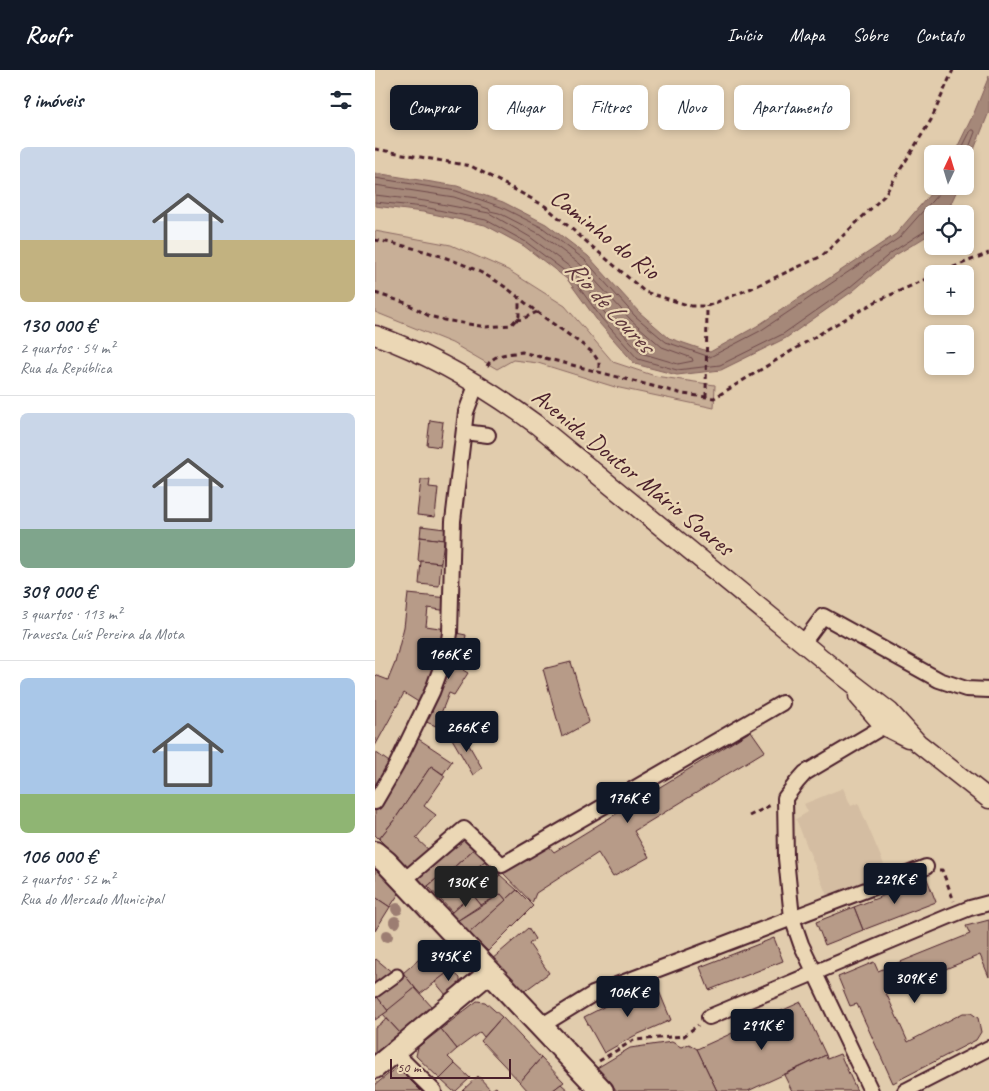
<!DOCTYPE html>
<html lang="pt">
<head>
<meta charset="utf-8">
<style>
  body { margin:0; font-family:Caveat,sans-serif; background:#f6f6f7; color:#1f2937; height:100vh; display:flex; flex-direction:column; font-size:19px; white-space:nowrap }
  * { box-sizing:border-box; margin:0 }
  p { font-size:16px; color:#747a83 }
  .icon { flex:none; width:28px; height:28px; fill:none; stroke:currentColor; stroke-width:2; stroke-linecap:round; stroke-linejoin:round }
  .map { position:relative; flex:1; overflow:hidden }
  .sheet { display:flex; flex-direction:column; background:#fff; width:375px }
  .sheet>* { flex:none }
  .hud { position:absolute; left:15px; top:15px; width:475px; height:45px; display:flex; gap:10px }
  .needle { width:32px; rotate:4deg }
  .fabs { position:absolute; left:549px; top:75px; display:grid; gap:10px }
  .fabs a { display:grid; place-items:center; width:50px; height:50px; border-radius:8px; background:#fff; box-shadow:0 2px 8px #0003; font-size:25px }
  .scale { position:absolute; left:15px; bottom:12px; width:121px; box-sizing:border-box; padding-left:5px; border:2px solid #4a1f2b; border-top:0; font-size:14px; line-height:18px; white-space:nowrap; color:#4a1f2b; -webkit-text-stroke:4px #ebd7b5; paint-order:stroke }
  .price { position:absolute; translate:-50% -42px; padding:0 11px; border-radius:5px; background:#111827; color:#fff; font-size:16px; line-height:32px; filter:drop-shadow(0 1px 2px #0008) }
  .price::after { content:''; position:absolute; left:50%; top:30px; width:15px; height:11px; margin-left:-8px; background:inherit; clip-path:polygon(0 0,100% 0,50% 100%) }
  .price.current { background:#222; color:#fff }
  ul { padding:0; list-style:none }
  li { display:grid; align-content:center; gap:10px; height:265px; padding:0 20px }
  li+li { border-top:1px solid #e0e1e3 }
  li span { display:grid; place-items:center; height:155px; border-radius:8px; color:#555 }
  li>.icon { margin-inline-start:auto }
  span .icon { width:90px; height:90px; fill:#fffc; stroke-width:1 }
  li b { font-size:21px }
  h2 { display:flex; justify-content:space-between; align-items:center; height:60px; padding:0 20px; font-size:21px }
  .chip { padding:0 18px; border-radius:8px; background:#fff; box-shadow:0 2px 8px #0003; font-size:18px; line-height:45px }
  .chip.current { background:#111827; color:#fff }
  header { display:flex; align-items:center; gap:30px; box-sizing:border-box; height:70px; padding:0 25px; background:#111827; color:#fff }
  header strong { font-size:24px }
  nav { display:flex; gap:28px; margin-inline-start:auto; font-size:18px }
  main { display:flex; flex:1; min-height:0 }
  .map>svg:first-child { display:block }
  .built { fill:#d4bda2 }
  .green { fill:#c8af97; stroke:#896761 }
  .water { fill:#a58879; stroke:#815e5a }
  .lines { fill:none; stroke-linecap:round; stroke-linejoin:round }
  .shore { stroke:#6e494a; stroke-width:1 }
  .building { fill:#b79b88; stroke:#4a1f2b }
  .pedestrian-casing { stroke:#4a1f2b; stroke-width:15 }
  .minor-casing { stroke:#4a1f2b; stroke-width:18 }
  .tertiary-casing { stroke:#4a1f2b; stroke-width:21 }
  .secondary-casing { stroke:#4a1f2b; stroke-width:24 }
  .primary-casing { stroke:#4a1f2b; stroke-width:26 }
  .path { stroke:#4a1f2b; stroke-width:3; stroke-dasharray:5 4; stroke-linecap:butt }
  .pedestrian { stroke:#ebd7b5; stroke-width:11 }
  .minor { stroke:#ebd7b5; stroke-width:14 }
  .tertiary { stroke:#ebd7b5; stroke-width:18 }
  .secondary { stroke:#ebd7b5; stroke-width:20 }
  .primary { stroke:#ebd7b5; stroke-width:22 }
  .tree { fill:#9c7d72 }
  .labels { text-anchor:middle; dominant-baseline:central; stroke-width:4.5; stroke-linejoin:round; paint-order:stroke }
  .street-label { font-size:25px; fill:#4a1f2b; stroke:#ebd7b5 }
  .water-label { font-size:26px; font-style:italic; fill:#61393e; stroke:#ebd7b5 }
</style>
</head>
<body>
<header>
<strong>Roofr</strong>
<nav><a>Início</a><a>Mapa</a><a>Sobre</a><a>Contato</a></nav>
</header>
<main>
<section class="sheet">
<h2>9 imóveis<svg class="icon" aria-label="filters" viewBox="0 0 24 24"><path d="M4 7h16M4 17h16"/><circle cx="9" cy="7" r="2"/><circle cx="15" cy="17" r="2"/></svg></h2>
<ul>
<li><span style="background:linear-gradient(#c9d6e8 60%,#c2b280 0)"><svg class="icon" aria-label="home" viewBox="0 0 24 24"><path d="M3 11l9-7 9 7M6 9v11h12V9"/></svg></span><div><b>130 000 €</b><p>2 quartos · 54 m²</p><p>Rua da República</p></div></li>
<li><span style="background:linear-gradient(#c9d6e8 75%,#7fa58c 0)"><svg class="icon" aria-label="home" viewBox="0 0 24 24"><path d="M3 11l9-7 9 7M6 9v11h12V9"/></svg></span><div><b>309 000 €</b><p>3 quartos · 113 m²</p><p>Travessa Luís Pereira da Mota</p></div></li>
<li><span style="background:linear-gradient(#a9c7e8 75%,#8fb573 0)"><svg class="icon" aria-label="home" viewBox="0 0 24 24"><path d="M3 11l9-7 9 7M6 9v11h12V9"/></svg></span><div><b>106 000 €</b><p>2 quartos · 52 m²</p><p>Rua do Mercado Municipal</p></div></li>
</ul>
</section>
<div class="map">
<svg width="614" height="1021" viewBox="0 0 614 1021">
  <rect width="100%" height="100%" fill="#e1ccad"/>
  <filter id="ink" filterUnits="userSpaceOnUse"><feTurbulence type="fractalNoise" baseFrequency=".02" numOctaves="2"/><feDisplacementMap in="SourceGraphic" scale="10" xChannelSelector="R" yChannelSelector="G"/><feConvolveMatrix kernelMatrix="1 2 1 2 8 2 1 2 1" color-interpolation-filters="sRGB"/></filter>
  <g filter="url(#ink)">
    <polygon class="built" points="468,718 476,736 483,733 513,804 453,828 421,749 433,742 429,734"/>
    <polygon class="green" points="0,161 76,175 133,200 190,236 238,292 280,306 340,315 339,338 240,317 163,293 138,290 122,299 77,273 0,242"/>
    <g class="water">
      <polygon points="614,6 614,42 590,102 590,84 579,84 599,43"/>
      <polygon points="0,103 82,116 128,132 171,154 213,186 264,242 294,268 335,282 382,256 521,164 562,116 584,116 571,144 558,144 557,163 519,186 478,221 411,268 346,300 302,305 260,294 224,253 192,209 149,176 110,155 48,142 0,136"/>
    </g>
    <g class="lines">
      <g class="shore">
        <polyline points="584,84 596,60 599,60 600,62 590,88"/>
        <polyline points="0,108 81,121 126,137 168,158 210,190 260,246 291,272 335,287 385,261 524,168 565,122 566,116"/>
        <polyline points="0,115 79,127 114,139 115,141 124,143 165,164 205,194 256,250 287,277 317,288 318,291 303,294 266,283 232,246 199,200 155,167 114,143 50,131 0,125"/>
        <polyline points="0,132 49,137 111,150 151,172 195,205 227,249 263,289 302,300 345,295 408,264 475,217 517,182 553,159 558,159"/>
      </g>
    </g>
    <g class="building">
      <polygon points="55,350 68,352 65,377 52,375"/>
      <polygon points="46,410 55,410 54,417 63,418 60,447 42,445"/>
      <polygon points="46,456 70,459 69,470 45,467"/>
      <polygon points="45,467 69,470 66,493 43,491"/>
      <polygon points="46,491 66,493 64,516 44,514"/>
      <polygon points="33,524 74,528 73,541 53,538 51,556 71,559 62,591 45,633 29,623 0,676 0,605 13,610 20,593 29,557"/>
      <polygon points="81,563 91,565 87,589 92,592 88,600 93,603 79,625 74,623 61,656 49,651 74,597"/>
      <polygon points="196,592 214,652 187,667 168,599"/>
      <polygon points="86,661 107,698 98,705 76,667"/>
      <polygon points="376,661 390,681 259,761 274,787 238,807 223,783 161,823 157,833 127,802 171,773 179,782"/>
      <polygon points="42,668 77,691 68,704 56,696 20,749 4,769 0,765 0,739"/>
      <polygon points="0,682 17,694 0,724"/>
      <polygon points="56,696 70,706 49,736 61,745 41,768 57,783 36,802 4,769 20,749"/>
      <polygon points="86,764 100,778 76,800 74,798 48,820 35,806"/>
      <polygon points="100,778 111,790 98,801 97,798 84,810 76,800"/>
      <polygon points="111,790 125,805 105,820 91,807"/>
      <polygon points="74,798 84,810 64,828 53,816"/>
      <polygon points="0,799 25,822 15,837 0,827"/>
      <polygon points="125,805 142,820 131,830 126,824 106,835 99,826 112,817 115,820 118,818 114,814"/>
      <polygon points="552,809 561,832 488,860 479,837"/>
      <polygon points="84,810 97,824 77,842 64,828"/>
      <polygon points="142,820 158,836 113,881 94,863"/>
      <polygon points="97,824 106,835 82,851 75,844"/>
      <polygon points="126,824 131,830 94,863 82,851"/>
      <polygon points="0,827 15,837 0,861"/>
      <polygon points="479,837 488,860 450,875 441,852"/>
      <polygon points="614,850 614,907 605,885 511,923 533,972 588,943 596,943 603,948 606,962 601,970 518,1013 482,934 475,936 463,907 499,892 503,901 595,864 591,856"/>
      <polygon points="153,858 160,869 154,874 174,903 144,925 116,890"/>
      <polygon points="399,868 408,891 334,920 325,897"/>
      <polygon points="57,878 76,900 45,924 28,903"/>
      <polygon points="1,889 18,903 0,916 0,890"/>
      <polygon points="76,900 85,908 85,914 71,925 60,912"/>
      <polygon points="28,903 40,918 13,941 0,924"/>
      <polygon points="281,914 296,950 259,966 229,983 209,947 248,927"/>
      <polygon points="40,918 57,937 25,963 8,944"/>
      <polygon points="0,924 13,941 0,950"/>
      <polygon points="102,931 110,932 127,947 109,967 105,962 82,979 66,959"/>
      <polygon points="426,932 451,985 373,1021 342,1021 322,979"/>
      <polygon points="127,947 166,988 145,1012 106,971"/>
      <polygon points="12,949 25,963 0,983 0,958"/>
      <polygon points="66,959 82,979 73,987 80,994 65,1009 41,986 43,977"/>
      <polygon points="297,972 306,977 314,974 322,979 342,1021 242,1021 222,998 255,978"/>
      <polygon points="465,984 482,1021 417,1021 409,1005 451,985 452,989"/>
      <polygon points="166,988 189,1012 177,1021 153,1021 145,1012"/>
      <polygon points="80,994 95,1008 81,1021 78,1021 65,1009"/>
      <polygon points="22,997 46,1021 0,1021 0,1015"/>
      <polygon points="103,1006 116,1020 121,1017 124,1021 87,1021"/>
      <polygon points="186,1014 194,1021 177,1021"/>
    </g>
    <g class="lines">
      <defs>
        <polyline id="pedestrian" points="0,921 22,905"/>
        <g id="minor">
          <polyline points="89,362 113,365"/>
          <polyline points="428,573 448,546 564,610 591,619 614,620"/>
          <polyline points="0,732 21,696 57,622 72,582 75,563 78,451 91,342 102,313"/>
          <polyline points="28,811 89,759 127,795 407,633"/>
          <polyline points="334,947 575,846 595,838 614,833"/>
          <polyline points="166,956 218,924 551,797"/>
          <polyline points="19,982 59,1021"/>
          <polyline points="496,1021 426,874 417,848 411,788 410,728 422,712 430,703 509,656"/>
          <polyline points="530,1021 614,978"/>
        </g>
        <g id="tertiary">
          <path d="M0 265C59 286 112 318 162 355L467 605 515 642 543 673 614 729"/>
          <polyline points="483,626 509,656 533,668"/>
        </g>
        <polyline id="secondary" points="0,998 115,902"/>
        <polyline id="primary" points="0,783 11,792 227,1021"/>
      </defs>
      <use href="#pedestrian" class="pedestrian-casing"/>
      <use href="#minor" class="minor-casing"/>
      <use href="#tertiary" class="tertiary-casing"/>
      <use href="#secondary" class="secondary-casing"/>
      <use href="#primary" class="primary-casing"/>
      <g class="path">
        <polyline points="0,79 96,96 170,136 270,222 316,236 332,236 377,218 447,186 509,126 556,50 578,0"/>
        <path d="M0 170C39 177 81 188 116 208 133 217 147 231 162 242 180 256 200 268 218 283L224 292V302"/>
        <polyline points="561,204 614,183"/>
        <polyline points="0,223 31,233 54,246 69,250 111,257 136,255 144,246 144,226"/>
        <polyline points="141,250 147,249 162,242"/>
        <path d="M112 296C119 283 135 284 147 282L308 324 339 328 456 257 502 231 558 206"/>
        <polyline points="331,327 332,236"/>
        <polyline points="374,746 396,735"/>
        <polyline points="564,800 567,800 579,831"/>
        <polyline points="224,991 259,970 309,966 323,955"/>
      </g>
      <use href="#pedestrian" class="pedestrian"/>
      <use href="#minor" class="minor"/>
      <use href="#tertiary" class="tertiary"/>
      <use href="#secondary" class="secondary"/>
      <use href="#primary" class="primary"/>
    </g>
    <g class="tree">
      <circle cx="22" cy="839" r="6"/>
      <circle cx="20" cy="852" r="6"/>
      <circle cx="12" cy="866" r="6"/>
    </g>
  </g>
  <g class="labels">
    <g class="street-label">
      <text transform="translate(230 164) rotate(38)">Caminho do Rio</text>
      <text transform="translate(258 402) rotate(39)">Avenida Doutor Mário Soares</text>
    </g>
    <g class="water-label">
      <text transform="translate(235 236) rotate(47)">Rio de Loures</text>
    </g>
  </g>
</svg>
<div class="fabs">
<a><svg class="needle" viewBox="-14 -14 28 28"><path d="M0-13l5 13h-10z" fill="#e53935"/><path d="M0 13l5-13h-10z" fill="#747a83"/></svg></a>
<a><svg class="icon" aria-label="locate" viewBox="0 0 24 24"><circle cx="12" cy="12" r="6"/><path d="M12 2v4M12 18v4M2 12h4M18 12h4"/></svg></a>
<a>+</a>
<a>−</a>
</div>
<div class="scale">50 m</div>
<b class="price" style="left:74px;top:610px">166K €</b>
<b class="price" style="left:92px;top:683px">266K €</b>
<b class="price" style="left:253px;top:754px">176K €</b>
<b class="price" style="left:520px;top:835px">229K €</b>
<b class="price current" style="left:91px;top:838px">130K €</b>
<b class="price" style="left:74px;top:912px">345K €</b>
<b class="price" style="left:540px;top:934px">309K €</b>
<b class="price" style="left:253px;top:948px">106K €</b>
<b class="price" style="left:387px;top:981px">291K €</b>
<div class="hud">
<a class="chip current">Comprar</a>
<a class="chip">Alugar</a>
<a class="chip">Filtros</a>
<a class="chip">Novo</a>
<a class="chip">Apartamento</a>
</div>
</div>
</main>
</body>
</html>
